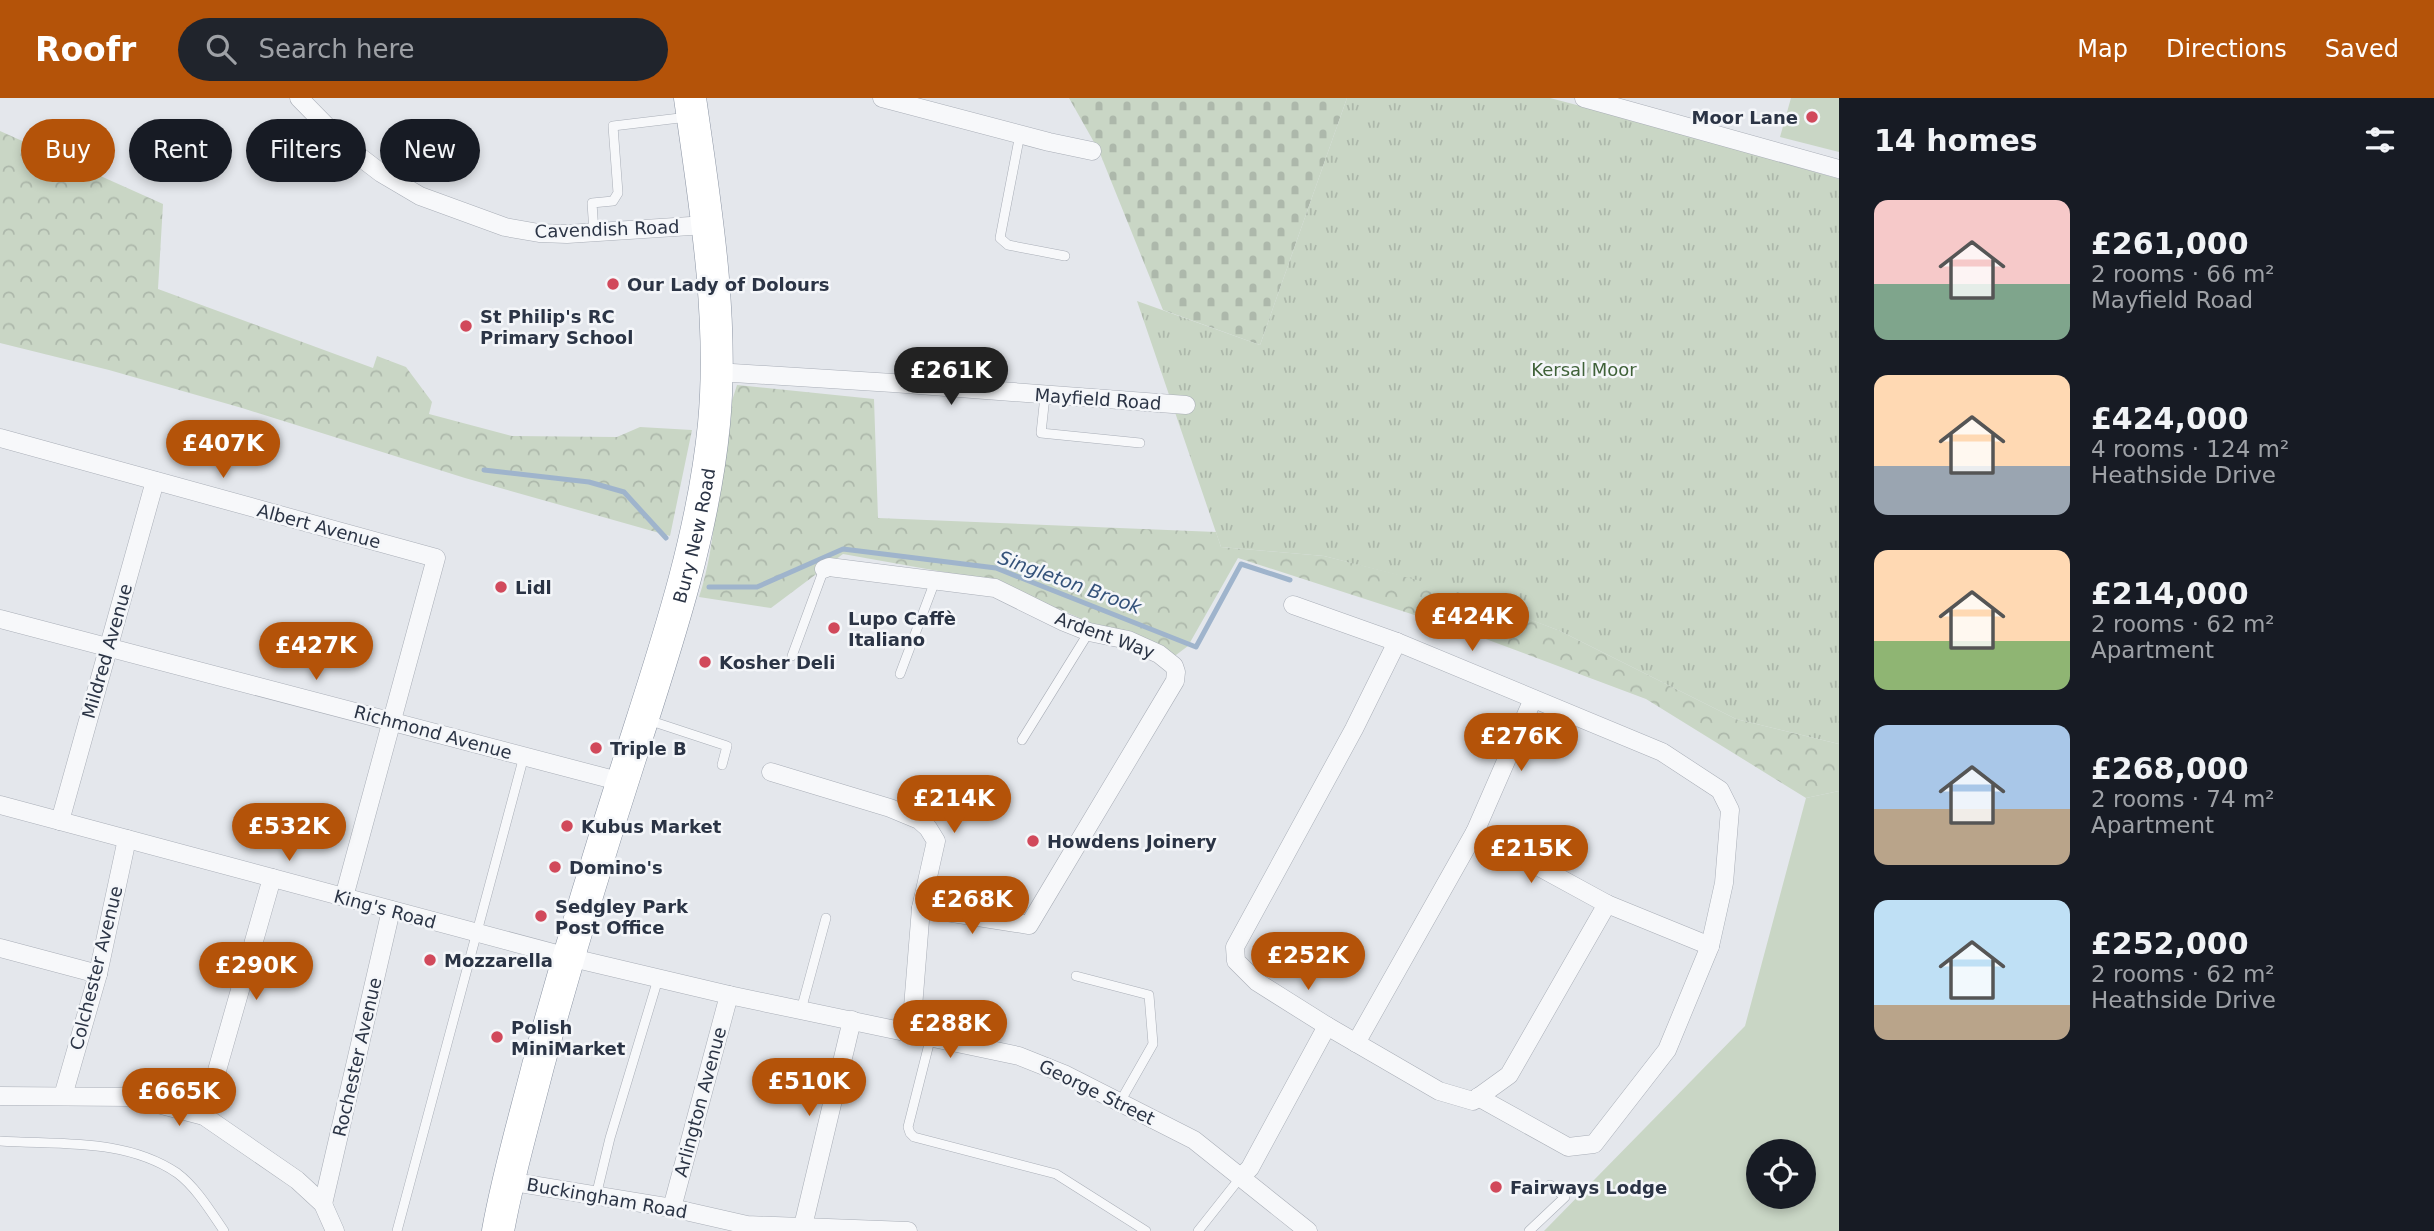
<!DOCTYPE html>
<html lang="en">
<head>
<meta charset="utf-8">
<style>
  body { margin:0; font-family:"DejaVu Sans",sans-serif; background:#20242c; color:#f1f3f6; height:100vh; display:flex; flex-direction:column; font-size:26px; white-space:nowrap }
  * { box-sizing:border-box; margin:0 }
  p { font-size:23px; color:#9ea1a6 }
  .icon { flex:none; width:38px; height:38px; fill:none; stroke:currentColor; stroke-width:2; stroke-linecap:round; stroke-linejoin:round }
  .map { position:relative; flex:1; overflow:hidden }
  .side { display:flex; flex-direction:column; background:#171b24; width:595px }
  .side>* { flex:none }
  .hud { position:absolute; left:21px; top:21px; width:665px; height:63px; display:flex; gap:14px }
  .buttons { position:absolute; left:1746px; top:1041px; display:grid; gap:14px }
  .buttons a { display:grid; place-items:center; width:70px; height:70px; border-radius:50%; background:#171b24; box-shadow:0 4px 10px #0003; font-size:35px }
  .price { position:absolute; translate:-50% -60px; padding:0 16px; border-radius:24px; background:#b45309; color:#fff; font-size:23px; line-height:46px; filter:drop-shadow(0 2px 4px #0008) }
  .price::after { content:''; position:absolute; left:50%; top:42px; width:21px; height:16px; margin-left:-10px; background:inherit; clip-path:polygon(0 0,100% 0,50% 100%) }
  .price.current { background:#222; color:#fff }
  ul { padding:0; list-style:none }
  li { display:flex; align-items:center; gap:21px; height:175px; padding:0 35px }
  li span { display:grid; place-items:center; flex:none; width:196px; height:140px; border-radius:14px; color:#555 }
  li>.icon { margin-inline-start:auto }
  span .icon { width:84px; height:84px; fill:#fffc; stroke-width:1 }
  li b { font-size:30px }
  h2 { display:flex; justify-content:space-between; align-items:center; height:84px; padding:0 35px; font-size:30px }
  .tag { padding:0 24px; border-radius:32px; background:#171b24; box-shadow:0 4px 10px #0003; font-size:24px; line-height:63px }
  .tag.current { background:#b45309; color:#fff }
  header { display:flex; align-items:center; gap:42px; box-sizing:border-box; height:98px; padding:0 35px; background:#b45309; color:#fff }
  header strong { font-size:33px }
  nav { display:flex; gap:38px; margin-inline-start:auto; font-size:24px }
  .search { width:490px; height:63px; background:#20242c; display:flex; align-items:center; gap:18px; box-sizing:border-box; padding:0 24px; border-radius:38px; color:#9ea1a6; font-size:26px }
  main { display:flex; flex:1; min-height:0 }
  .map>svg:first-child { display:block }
  .grass { fill:#c9d6c5; fill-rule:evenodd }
  .forest { fill:url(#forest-crowns) }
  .cemetery { fill:url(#cemetery-stones) }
  .park { fill:url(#park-tufts) }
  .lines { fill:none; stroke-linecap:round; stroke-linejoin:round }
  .stream { stroke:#9fb4cc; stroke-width:5 }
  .lane-casing { stroke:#a9aeb7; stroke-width:10 }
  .street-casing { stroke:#a9aeb7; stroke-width:19 }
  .highway-casing { stroke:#8b94a3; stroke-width:33 }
  .lane { stroke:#f7f8fa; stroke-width:9 }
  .street { stroke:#f7f8fa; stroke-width:18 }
  .highway { stroke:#fff; stroke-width:32 }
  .poi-dot { fill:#d1495b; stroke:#f4f6f9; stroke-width:2.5 }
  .labels { text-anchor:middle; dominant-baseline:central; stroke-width:5; stroke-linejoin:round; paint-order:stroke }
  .poi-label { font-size:18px; font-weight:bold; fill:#2b3445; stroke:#f4f6f9; text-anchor:start }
  .street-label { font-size:18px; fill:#2b3445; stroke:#f4f6f9 }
  .park-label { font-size:18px; fill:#3f6138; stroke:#f4f6f9 }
  .water-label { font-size:19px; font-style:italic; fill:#34527a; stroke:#f4f6f9 }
</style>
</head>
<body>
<header>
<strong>Roofr</strong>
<div class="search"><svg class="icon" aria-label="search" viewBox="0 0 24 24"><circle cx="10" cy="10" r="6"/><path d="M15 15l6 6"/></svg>Search here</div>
<nav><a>Map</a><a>Directions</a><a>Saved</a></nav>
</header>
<main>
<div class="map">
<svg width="1839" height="1133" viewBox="0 0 1839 1133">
  <defs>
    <pattern id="forest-crowns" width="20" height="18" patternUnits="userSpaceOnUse" patternTransform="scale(1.75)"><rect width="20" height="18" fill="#c9d6c5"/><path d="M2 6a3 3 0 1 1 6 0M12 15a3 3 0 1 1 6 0" fill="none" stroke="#adb8ab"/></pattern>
    <pattern id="cemetery-stones" width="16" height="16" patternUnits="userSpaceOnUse" patternTransform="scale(1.75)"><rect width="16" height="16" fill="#c9d6c5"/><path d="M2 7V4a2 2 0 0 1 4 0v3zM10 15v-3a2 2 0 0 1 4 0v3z" fill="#adb8ab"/></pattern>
    <pattern id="park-tufts" width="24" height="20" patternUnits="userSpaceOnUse" patternTransform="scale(1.75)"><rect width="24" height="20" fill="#c9d6c5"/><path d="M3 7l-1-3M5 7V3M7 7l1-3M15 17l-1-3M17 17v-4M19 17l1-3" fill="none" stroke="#adb8ab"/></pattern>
  </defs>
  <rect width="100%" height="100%" fill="#e4e7ec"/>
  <g class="grass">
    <polygon points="1791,0 1839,0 1839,54 1780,39"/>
    <path d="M1839 693V1133H1544L1745 928 1806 700ZM1759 1054H1804V1099H1759Z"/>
  </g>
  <g class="forest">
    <polygon points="0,33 163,106 158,191 373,270 377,258 406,269 432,304 429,316 512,338 617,339 640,329 692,332 670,438 465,380 242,310 109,272 0,245"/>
    <path d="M737 287 874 301 878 420 1216 434 1221 449 1324 458 1444 488 1560 533 1736 621 1839 646V693L1806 700 1646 601 1467 534 1238 460 1188 548 1172 560 994 483 843 456 771 510 699 499C722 431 713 354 737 287Z"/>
  </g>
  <polygon class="cemetery" points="1069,0 1347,0 1260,247 1163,212 1099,53"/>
  <polygon class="park" points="1347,0 1550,0 1657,28 1839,81 1839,646 1736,621 1560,533 1444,489 1324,458 1221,449 1137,203 1260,247"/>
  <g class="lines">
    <g class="stream">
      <polyline points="484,372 589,384 624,394 666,440"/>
      <polyline points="709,489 757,489 843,451 996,470 1196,549 1241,466 1290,482"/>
    </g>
    <defs>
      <g id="lane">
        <polyline points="1020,36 1000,140 1008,147 1065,158"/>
        <polyline points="594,134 592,105 613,103 618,95 613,28 688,19"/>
        <polyline points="1045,298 1041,335 1140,345"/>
        <polyline points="792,558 824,471"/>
        <polyline points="900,576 935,483"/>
        <polyline points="648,622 727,648 722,667"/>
        <polyline points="1022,642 1089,534"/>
        <polyline points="1076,878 1149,897 1153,946 1120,1004"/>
        <polyline points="801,912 826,820"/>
        <polyline points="931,938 908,1029 910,1035 914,1039 1056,1076 1146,1133"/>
        <path d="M0 1043C59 1047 125 1040 177 1075 196 1089 211 1114 224 1133"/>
        <polyline points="596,1098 610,1040 658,881"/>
        <polyline points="397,1133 524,658"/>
        <polyline points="1198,1133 1240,1080"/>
        <polyline points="1529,1133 1565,1099 1550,1087"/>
      </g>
      <g id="street">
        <polyline points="299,0 347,49 381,75 420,98 505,129 539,135 567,136 706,127"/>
        <polyline points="882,0 1049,44 1092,53"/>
        <polyline points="1584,0 1839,71"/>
        <polyline points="717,274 893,285 1186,307"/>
        <polyline points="0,340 436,460 344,799"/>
        <polyline points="824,471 829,469 995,490 1064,524 1089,534 1128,542 1159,556 1174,568 1176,574 1175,583 1029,827 921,810"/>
        <polyline points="1293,507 1397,544 1662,654 1720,692 1730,712 1724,785 1710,848 1667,952 1594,1046 1568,1049 1478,999"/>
        <polyline points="0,521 622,684"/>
        <polyline points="1397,544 1354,631 1235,849 1236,863 1257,884 1327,928 1439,993 1473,1003 1509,977 1607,806"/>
        <polyline points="771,674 890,710 919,722 928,730 936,743 921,810 911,934"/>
        <polyline points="0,707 568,859 729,897 1019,958 1064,976 1194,1042 1308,1133"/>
        <polyline points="60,723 155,383"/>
        <polyline points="1475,734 1607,806 1710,848"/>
        <polyline points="0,850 98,876"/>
        <polyline points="1356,945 1475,734 1533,601"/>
        <polyline points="0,998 131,999 204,1018 297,1082 323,1106 335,1133"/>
        <polyline points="63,998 98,876 127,741"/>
        <polyline points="204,1018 272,780"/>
        <polyline points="1240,1080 1250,1070 1327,928"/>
        <polyline points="507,1083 672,1110 747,1127 908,1133"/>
        <polyline points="323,1106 391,812"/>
        <polyline points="672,1110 729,897"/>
        <polyline points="803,1128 852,922"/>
      </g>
      <g id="highway">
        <path id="s1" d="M498 1133C508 1077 524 1023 538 968 566 865 597 762 630 660 665 551 703 440 714 326 724 220 705 105 690 0"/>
      </g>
    </defs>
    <use href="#lane" class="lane-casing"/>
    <use href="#street" class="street-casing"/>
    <use href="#highway" class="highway-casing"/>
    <use href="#lane" class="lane"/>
    <use href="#street" class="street"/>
    <use href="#highway" class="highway"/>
  </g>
  <g class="poi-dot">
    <circle cx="1812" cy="19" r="7"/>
    <circle cx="613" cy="186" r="7"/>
    <circle cx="466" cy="228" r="7"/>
    <circle cx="501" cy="489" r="7"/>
    <circle cx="834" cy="530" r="7"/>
    <circle cx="705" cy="564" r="7"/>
    <circle cx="596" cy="650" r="7"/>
    <circle cx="567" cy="728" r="7"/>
    <circle cx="1033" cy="743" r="7"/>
    <circle cx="555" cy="769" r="7"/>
    <circle cx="541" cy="818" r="7"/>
    <circle cx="430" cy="862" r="7"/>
    <circle cx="497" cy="939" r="7"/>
    <circle cx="1496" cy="1089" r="7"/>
  </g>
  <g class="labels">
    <g class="poi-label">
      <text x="1798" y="19" text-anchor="end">Moor Lane</text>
      <text x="627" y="186">Our Lady of Dolours</text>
      <text x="480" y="218">St Philip's RC<tspan x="480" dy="21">Primary School</tspan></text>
      <text x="515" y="489">Lidl</text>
      <text x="848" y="520">Lupo Caffè<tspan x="848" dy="21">Italiano</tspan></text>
      <text x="719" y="564">Kosher Deli</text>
      <text x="610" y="650">Triple B</text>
      <text x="581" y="728">Kubus Market</text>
      <text x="1047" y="743">Howdens Joinery</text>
      <text x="569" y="769">Domino's</text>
      <text x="555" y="808">Sedgley Park<tspan x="555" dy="21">Post Office</tspan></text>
      <text x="444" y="862">Mozzarella</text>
      <text x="511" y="929">Polish<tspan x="511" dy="21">MiniMarket</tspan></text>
      <text x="1510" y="1089">Fairways Lodge</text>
    </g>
    <g class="street-label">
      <text transform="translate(607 131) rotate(-2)">Cavendish Road</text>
      <text transform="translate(1098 301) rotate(4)">Mayfield Road</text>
      <text transform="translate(319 428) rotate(15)">Albert Avenue</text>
      <text stroke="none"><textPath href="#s1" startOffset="723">Bury New Road</textPath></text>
      <text transform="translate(1105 537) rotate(20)">Ardent Way</text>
      <text transform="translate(107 553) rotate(-74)">Mildred Avenue</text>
      <text transform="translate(433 634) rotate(15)">Richmond Avenue</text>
      <text transform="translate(385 811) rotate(15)">King's Road</text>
      <text transform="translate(96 870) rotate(-76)">Colchester Avenue</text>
      <text transform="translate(357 959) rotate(-77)">Rochester Avenue</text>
      <text transform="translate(1097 994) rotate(26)">George Street</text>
      <text transform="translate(700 1004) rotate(-75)">Arlington Avenue</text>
      <text transform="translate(607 1100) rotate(10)">Buckingham Road</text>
    </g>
    <g class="park-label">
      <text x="1584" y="271">Kersal Moor</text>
    </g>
    <g class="water-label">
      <text transform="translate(1070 484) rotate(20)">Singleton Brook</text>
    </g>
  </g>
</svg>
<div class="buttons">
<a><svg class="icon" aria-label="locate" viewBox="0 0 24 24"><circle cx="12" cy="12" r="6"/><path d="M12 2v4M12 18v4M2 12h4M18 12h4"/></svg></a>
</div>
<b class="price current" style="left:951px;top:309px">£261K</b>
<b class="price" style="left:223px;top:382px">£407K</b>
<b class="price" style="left:1472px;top:555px">£424K</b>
<b class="price" style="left:316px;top:584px">£427K</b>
<b class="price" style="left:1521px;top:675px">£276K</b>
<b class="price" style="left:954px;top:737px">£214K</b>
<b class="price" style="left:289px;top:765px">£532K</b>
<b class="price" style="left:1531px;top:787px">£215K</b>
<b class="price" style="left:972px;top:838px">£268K</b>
<b class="price" style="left:1308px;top:894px">£252K</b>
<b class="price" style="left:256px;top:904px">£290K</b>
<b class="price" style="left:950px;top:962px">£288K</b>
<b class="price" style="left:809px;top:1020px">£510K</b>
<b class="price" style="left:179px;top:1030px">£665K</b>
<div class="hud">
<a class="tag current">Buy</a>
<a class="tag">Rent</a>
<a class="tag">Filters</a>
<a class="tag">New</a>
</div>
</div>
<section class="side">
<h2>14 homes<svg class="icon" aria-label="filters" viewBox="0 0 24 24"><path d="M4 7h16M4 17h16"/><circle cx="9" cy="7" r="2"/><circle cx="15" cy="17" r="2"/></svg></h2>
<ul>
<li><span style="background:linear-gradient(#f6c9c9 60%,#7fa58c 0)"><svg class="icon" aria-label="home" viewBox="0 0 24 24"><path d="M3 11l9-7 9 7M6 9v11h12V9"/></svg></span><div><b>£261,000</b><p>2 rooms · 66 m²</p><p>Mayfield Road</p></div></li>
<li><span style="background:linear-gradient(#ffd9b3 65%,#9aa5b1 0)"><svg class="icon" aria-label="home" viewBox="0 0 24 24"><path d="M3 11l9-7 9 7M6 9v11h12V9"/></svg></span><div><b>£424,000</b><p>4 rooms · 124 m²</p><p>Heathside Drive</p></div></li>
<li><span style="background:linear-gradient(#ffd9b3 65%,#8fb573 0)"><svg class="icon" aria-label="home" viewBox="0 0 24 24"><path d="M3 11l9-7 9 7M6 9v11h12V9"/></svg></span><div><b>£214,000</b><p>2 rooms · 62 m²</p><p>Apartment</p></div></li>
<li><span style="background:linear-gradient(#a9c7e8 60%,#b9a48a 0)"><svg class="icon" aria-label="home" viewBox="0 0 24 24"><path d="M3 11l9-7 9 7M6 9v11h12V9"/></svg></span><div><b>£268,000</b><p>2 rooms · 74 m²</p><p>Apartment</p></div></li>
<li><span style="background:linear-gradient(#bfe0f5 75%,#b9a48a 0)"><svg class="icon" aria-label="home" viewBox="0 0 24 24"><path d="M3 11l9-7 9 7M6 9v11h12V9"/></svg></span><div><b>£252,000</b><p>2 rooms · 62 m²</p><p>Heathside Drive</p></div></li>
</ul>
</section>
</main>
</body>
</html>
